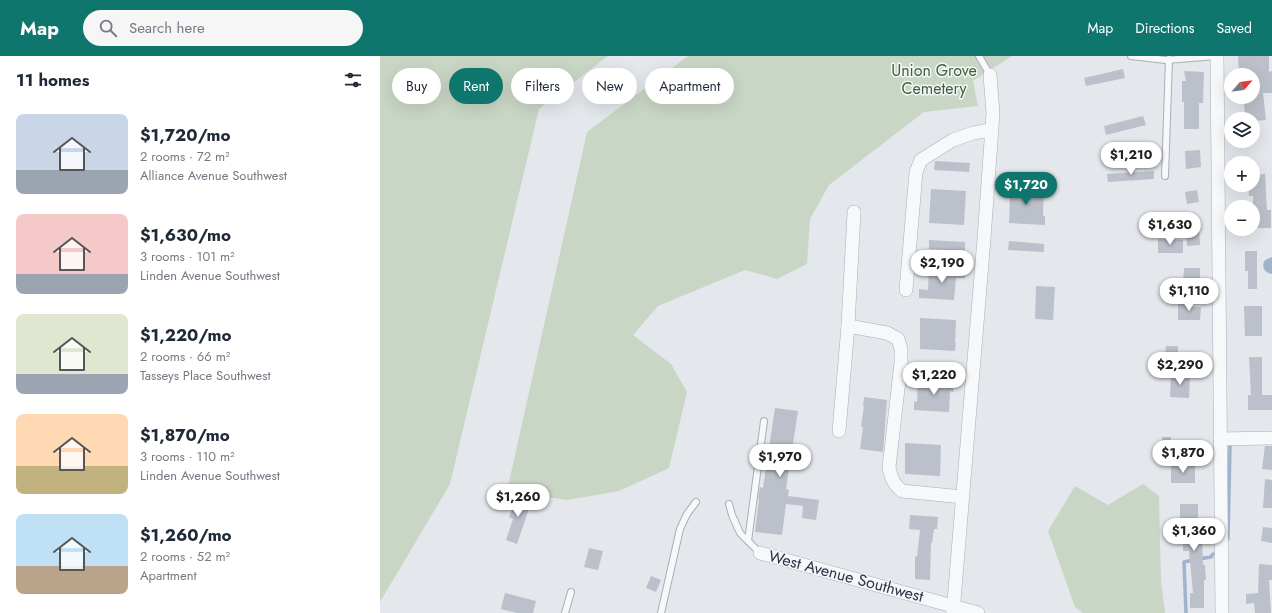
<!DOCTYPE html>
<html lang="en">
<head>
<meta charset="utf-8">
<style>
  body { margin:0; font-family:Jost,sans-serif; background:#f6f6f7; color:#1f2937; height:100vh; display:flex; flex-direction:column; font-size:15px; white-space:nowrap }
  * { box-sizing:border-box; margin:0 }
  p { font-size:13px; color:#747a83 }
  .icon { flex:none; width:22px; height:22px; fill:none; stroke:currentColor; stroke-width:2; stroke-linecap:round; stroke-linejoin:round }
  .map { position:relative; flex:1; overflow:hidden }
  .details { display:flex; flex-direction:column; background:#fff; width:380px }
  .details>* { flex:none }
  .top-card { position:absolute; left:12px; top:12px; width:380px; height:36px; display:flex; gap:8px }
  .needle { width:26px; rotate:62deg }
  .controls { position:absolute; left:844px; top:12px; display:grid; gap:8px }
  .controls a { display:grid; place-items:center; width:36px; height:36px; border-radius:50%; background:#fff; box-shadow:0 4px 16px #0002; font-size:20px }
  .price { position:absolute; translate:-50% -34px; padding:0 9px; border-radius:14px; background:#fff; color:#222; font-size:13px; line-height:26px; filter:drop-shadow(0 1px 2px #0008) }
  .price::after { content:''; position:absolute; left:50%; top:24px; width:12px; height:9px; margin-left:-6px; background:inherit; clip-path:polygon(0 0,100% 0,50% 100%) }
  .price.current { background:#0f766e; color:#fff }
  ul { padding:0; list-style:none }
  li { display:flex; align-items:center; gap:12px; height:100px; padding:0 16px }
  li span { display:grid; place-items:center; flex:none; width:112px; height:80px; border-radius:8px; color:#555 }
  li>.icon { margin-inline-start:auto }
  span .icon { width:48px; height:48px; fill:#fffc; stroke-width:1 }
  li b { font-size:17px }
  h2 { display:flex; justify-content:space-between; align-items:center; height:48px; padding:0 16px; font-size:17px }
  .chip { padding:0 14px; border-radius:18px; background:#fff; box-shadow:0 4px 16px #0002; font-size:14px; line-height:36px }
  .chip.current { background:#0f766e; color:#fff }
  header { display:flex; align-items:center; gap:24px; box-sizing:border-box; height:56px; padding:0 20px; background:#0f766e; color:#fff }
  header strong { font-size:19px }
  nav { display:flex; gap:22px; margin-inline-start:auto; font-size:14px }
  .search { width:280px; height:36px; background:#f6f6f7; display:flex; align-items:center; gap:10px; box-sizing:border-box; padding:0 14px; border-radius:22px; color:#747a83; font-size:15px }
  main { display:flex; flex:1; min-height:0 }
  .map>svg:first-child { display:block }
  .green { fill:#c9d6c5 }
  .water { fill:#9fb4cc }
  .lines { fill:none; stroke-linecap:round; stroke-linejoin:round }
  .stream { stroke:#9fb4cc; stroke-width:3.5 }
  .building { fill:#bbc0ca }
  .service-casing { stroke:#a9aeb7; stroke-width:8 }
  .minor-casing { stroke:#a9aeb7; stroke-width:14 }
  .service { stroke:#f7f8fa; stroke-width:6 }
  .minor { stroke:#f7f8fa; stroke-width:13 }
  .labels { text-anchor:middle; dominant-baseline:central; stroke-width:3; stroke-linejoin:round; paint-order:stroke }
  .park-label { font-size:16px; fill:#3f6138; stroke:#f4f6f9 }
  .street-label { font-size:16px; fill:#2b3445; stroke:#f4f6f9 }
</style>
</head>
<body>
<header>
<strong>Map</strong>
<div class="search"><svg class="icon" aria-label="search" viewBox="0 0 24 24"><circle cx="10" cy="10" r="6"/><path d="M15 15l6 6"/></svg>Search here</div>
<nav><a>Map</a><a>Directions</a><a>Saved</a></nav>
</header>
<main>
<section class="details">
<h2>11 homes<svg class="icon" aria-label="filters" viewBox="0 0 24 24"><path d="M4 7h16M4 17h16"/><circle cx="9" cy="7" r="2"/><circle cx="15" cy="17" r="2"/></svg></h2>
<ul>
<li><span style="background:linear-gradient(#c9d6e8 70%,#9aa5b1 0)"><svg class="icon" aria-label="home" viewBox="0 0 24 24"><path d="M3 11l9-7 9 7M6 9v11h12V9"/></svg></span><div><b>$1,720/mo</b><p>2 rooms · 72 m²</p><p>Alliance Avenue Southwest</p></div></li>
<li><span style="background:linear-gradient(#f6c9c9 75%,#9aa5b1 0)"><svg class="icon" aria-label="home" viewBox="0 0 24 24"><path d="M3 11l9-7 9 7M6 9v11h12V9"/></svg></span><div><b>$1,630/mo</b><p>3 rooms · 101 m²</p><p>Linden Avenue Southwest</p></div></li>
<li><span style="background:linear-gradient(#dfe7d0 75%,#9aa5b1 0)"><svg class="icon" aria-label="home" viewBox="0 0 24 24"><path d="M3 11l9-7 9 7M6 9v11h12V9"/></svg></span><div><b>$1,220/mo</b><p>2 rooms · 66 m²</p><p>Tasseys Place Southwest</p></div></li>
<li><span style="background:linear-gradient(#ffd9b3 65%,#c2b280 0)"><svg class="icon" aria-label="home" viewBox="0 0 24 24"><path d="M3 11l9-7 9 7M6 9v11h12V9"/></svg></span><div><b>$1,870/mo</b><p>3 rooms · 110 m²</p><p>Linden Avenue Southwest</p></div></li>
<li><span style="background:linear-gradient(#bfe0f5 65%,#b9a48a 0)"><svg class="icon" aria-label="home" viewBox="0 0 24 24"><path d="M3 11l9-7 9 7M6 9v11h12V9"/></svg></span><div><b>$1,260/mo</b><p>2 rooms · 52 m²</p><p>Apartment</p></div></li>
</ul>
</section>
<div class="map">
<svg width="892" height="557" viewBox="0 0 892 557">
  <rect width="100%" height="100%" fill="#e4e7ec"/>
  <g class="green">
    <polygon points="0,0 228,0 159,53 70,428 0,546"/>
    <polygon points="308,0 632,0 593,25 598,50 544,56 449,129 430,163 427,208 397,223 365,214 278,250 253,279 291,308 307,336 289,412 239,435 188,444 127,435 207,76"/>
    <polygon points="763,428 779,440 781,525 785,557 703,557 695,551 668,475 695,430 728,449"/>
  </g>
  <path class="water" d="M892 201V218C884 217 881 210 885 204Z"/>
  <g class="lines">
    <g class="stream">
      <polyline points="848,483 850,390"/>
      <polyline points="819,503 831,501 833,498"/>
      <polyline points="806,557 804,506 813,504"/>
    </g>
  </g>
  <g class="building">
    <polygon points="858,0 889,0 889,16 892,15 892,37 883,37 886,64 873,65 873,63 865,63 864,46 873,45 873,19 859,19"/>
    <polygon points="743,13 745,22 706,30 704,22"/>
    <polygon points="804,15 824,16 823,47 819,47 819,73 804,73 804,46 802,46 802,25 806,25"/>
    <polygon points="763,60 766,69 726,79 724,70"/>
    <polygon points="820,94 821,111 806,113 805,95"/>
    <polygon points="555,105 590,107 589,116 554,114"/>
    <polygon points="774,115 774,123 728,126 727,118"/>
    <polygon points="885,118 887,154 891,154 891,172 873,172 873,140 869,140 868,129 873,129 873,119"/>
    <polygon points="628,132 664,134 663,160 665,160 665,169 629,167 630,141 628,141"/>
    <polygon points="551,133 586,135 584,169 549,167"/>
    <polygon points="817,134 819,146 807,148 805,136"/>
    <polygon points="819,171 820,189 807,190 806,172"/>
    <polygon points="778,183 803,184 803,197 778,197"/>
    <polygon points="549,184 585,186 585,195 549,193"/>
    <polygon points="629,185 664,188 664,196 628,194"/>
    <polygon points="865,195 877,195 877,233 868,233 868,215 865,215"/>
    <polygon points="549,211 585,214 585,222 576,222 574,244 539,242 539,233 548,234"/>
    <polygon points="804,212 820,212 820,226 803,226"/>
    <polygon points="656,230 675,231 673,264 655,263"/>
    <polygon points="798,247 811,247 811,251 821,251 820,264 798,264"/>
    <polygon points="864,250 882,250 882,280 865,280"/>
    <polygon points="540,262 576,264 575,287 576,287 575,295 540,293"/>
    <polygon points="786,290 798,290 798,302 785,302"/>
    <polygon points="869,301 882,301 882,339 892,339 892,354 868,354 868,339 871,339"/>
    <polygon points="791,318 810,319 809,342 790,341"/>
    <polygon points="538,325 574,327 573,336 570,335 569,356 534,354 534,345 537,346"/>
    <polygon points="484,341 507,344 503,396 480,393 483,371 481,371 484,350 483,350"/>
    <polygon points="395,352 418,355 406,433 409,434 408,440 439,444 436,464 422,462 423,450 406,448 402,479 375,476 379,443 378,443 380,431 383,432"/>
    <rect x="782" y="381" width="9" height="10"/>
    <polygon points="525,387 561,389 560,420 525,418"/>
    <polygon points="885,390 892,390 892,414 882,413"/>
    <polygon points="815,409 815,427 791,427 791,410"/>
    <polygon points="885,423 892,424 892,452 883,452"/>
    <polygon points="137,439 152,444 137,488 126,484 133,463 129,461"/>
    <polygon points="800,448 818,448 818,475 822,475 823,509 825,509 826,524 824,524 824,552 810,552 810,537 813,537 809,495 803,495 802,463 800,463"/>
    <polygon points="530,459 558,461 557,473 554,473 552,487 551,487 550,524 535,523 535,500 537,501 540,474 529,473"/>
    <polygon points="883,471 892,472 892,487 881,485"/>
    <polygon points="209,492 223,495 218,514 204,511"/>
    <polygon points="879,508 892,509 892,524 889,524 891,557 875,557 874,547 866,548 866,538 878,537"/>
    <polygon points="271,520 281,524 276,536 266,532"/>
    <polygon points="125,537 156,545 153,557 137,557 121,553"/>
  </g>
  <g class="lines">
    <defs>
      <g id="service">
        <polyline points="599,0 610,19"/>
        <polyline points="751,0 786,4 837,0"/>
        <polyline points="785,120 789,3"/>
        <polyline points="349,448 352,459 360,477 380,497"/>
        <polyline points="368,485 384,365"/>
        <polyline points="185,557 191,536"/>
        <polyline points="281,557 300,473 307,458 316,446"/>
      </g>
      <g id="minor">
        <polyline points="837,0 842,557"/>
        <polyline points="526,234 536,116 541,104 573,84 593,77 611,74"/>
        <path d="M468 270 507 277 518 283 521 293V307L509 411C511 422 514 429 522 435L583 441"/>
        <polyline points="459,375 468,270 474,156"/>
        <polyline points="840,383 892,382"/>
        <polyline points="380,497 598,557"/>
        <polyline points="573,557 604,183 613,57 610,19"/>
      </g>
    </defs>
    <use href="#service" class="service-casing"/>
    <use href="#minor" class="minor-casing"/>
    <use href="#service" class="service"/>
    <use href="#minor" class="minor"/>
  </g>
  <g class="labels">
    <g class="park-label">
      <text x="554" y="14">Union Grove<tspan x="554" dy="18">Cemetery</tspan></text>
    </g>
    <g class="street-label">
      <text transform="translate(466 520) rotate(15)">West Avenue Southwest</text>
    </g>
  </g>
</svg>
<div class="controls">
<a><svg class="needle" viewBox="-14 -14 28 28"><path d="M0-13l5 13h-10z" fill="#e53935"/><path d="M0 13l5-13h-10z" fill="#747a83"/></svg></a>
<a><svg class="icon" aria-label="layers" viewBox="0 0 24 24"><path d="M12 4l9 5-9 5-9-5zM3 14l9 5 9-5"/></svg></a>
<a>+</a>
<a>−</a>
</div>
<b class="price" style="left:751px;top:120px">$1,210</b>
<b class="price current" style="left:646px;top:150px">$1,720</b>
<b class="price" style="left:790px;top:190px">$1,630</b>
<b class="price" style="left:562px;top:228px">$2,190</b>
<b class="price" style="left:809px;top:256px">$1,110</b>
<b class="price" style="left:800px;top:330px">$2,290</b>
<b class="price" style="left:554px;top:340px">$1,220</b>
<b class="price" style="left:803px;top:418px">$1,870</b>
<b class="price" style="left:400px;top:422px">$1,970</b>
<b class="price" style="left:138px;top:462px">$1,260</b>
<b class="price" style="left:814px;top:496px">$1,360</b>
<div class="top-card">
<a class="chip">Buy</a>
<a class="chip current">Rent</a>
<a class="chip">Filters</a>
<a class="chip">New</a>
<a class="chip">Apartment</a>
</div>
</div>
</main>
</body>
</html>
